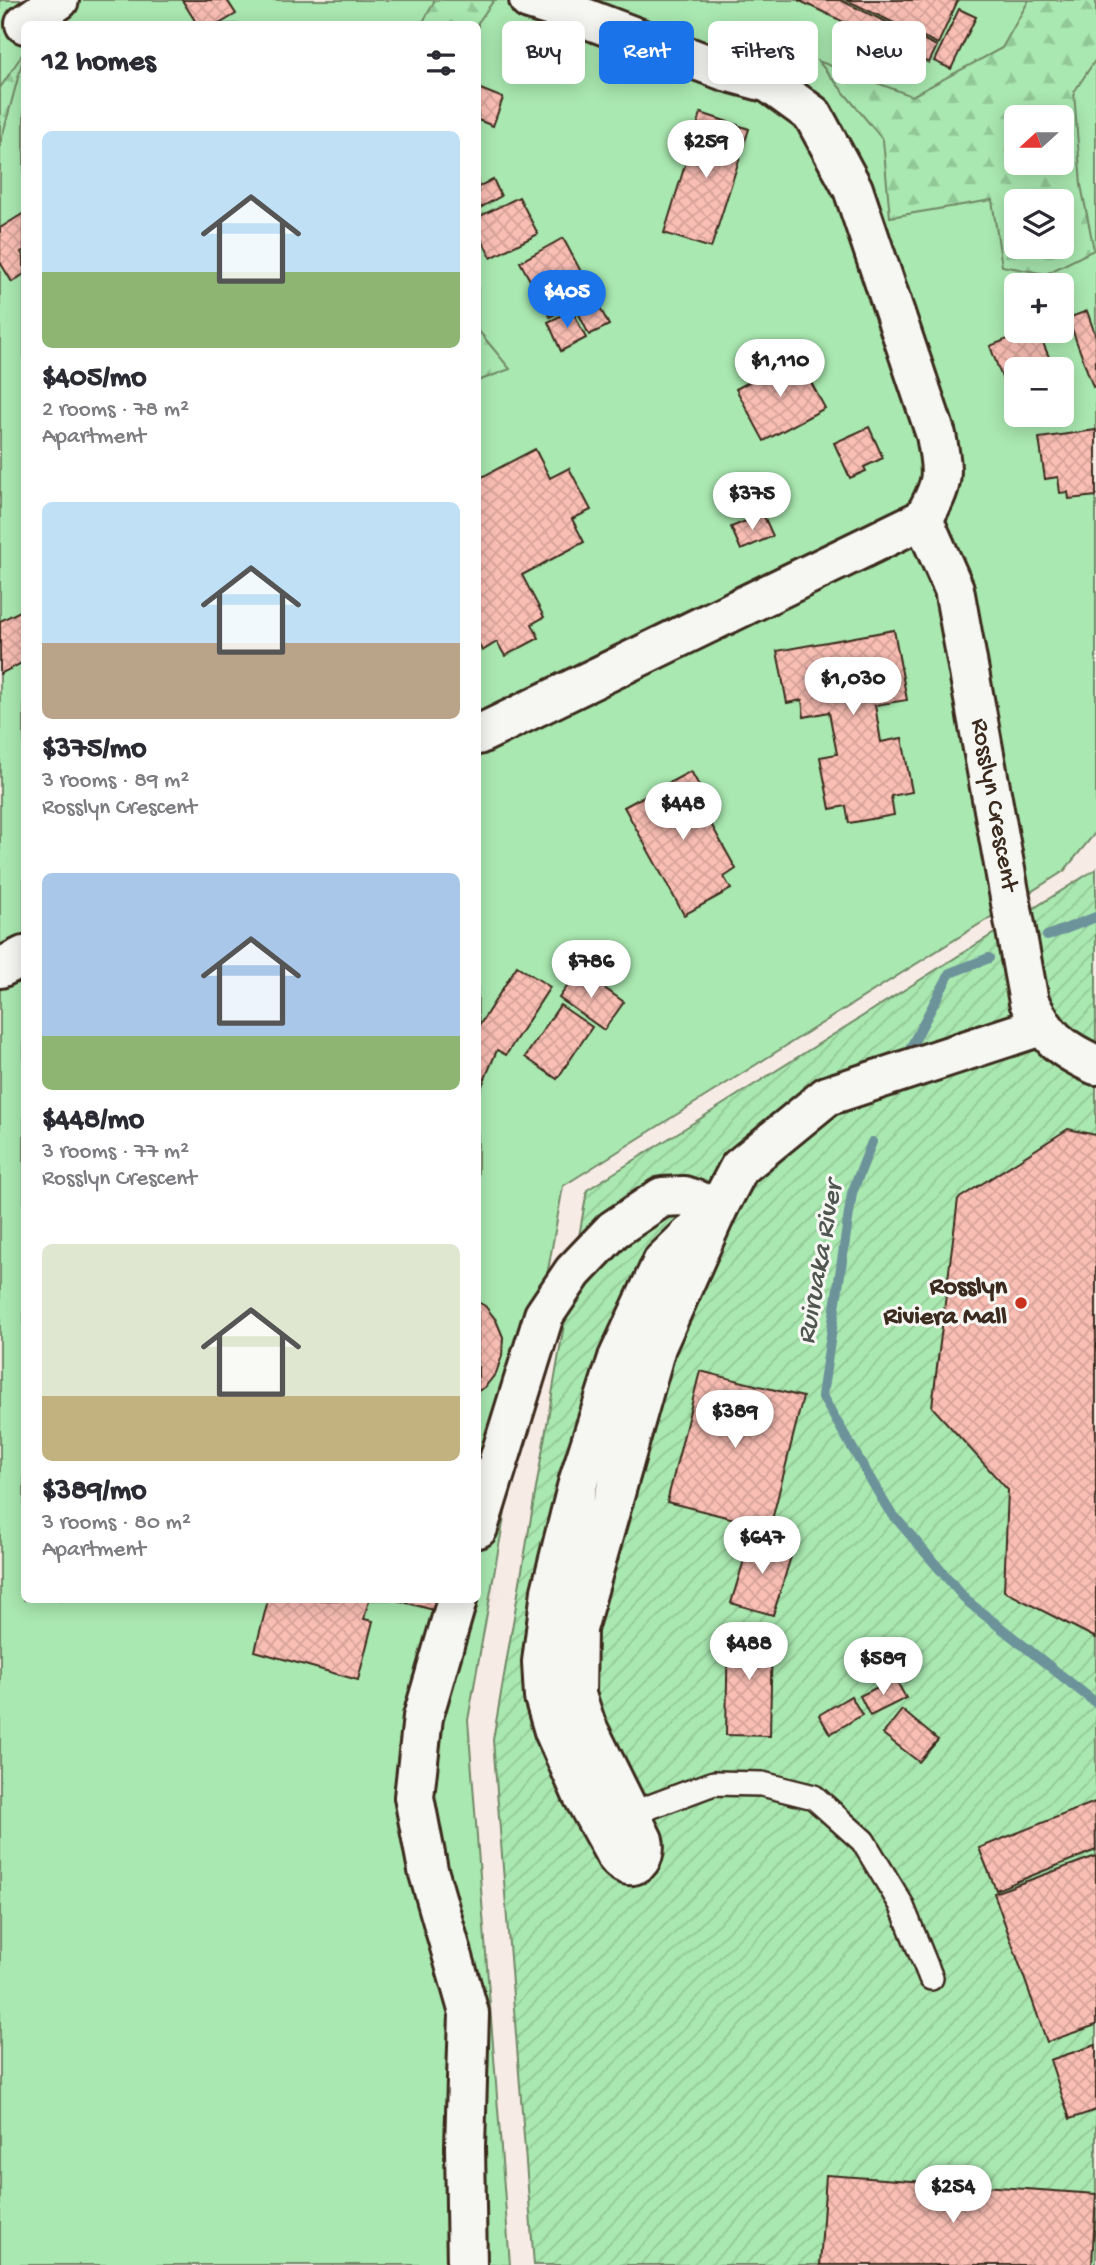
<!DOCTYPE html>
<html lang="en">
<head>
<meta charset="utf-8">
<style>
  body { margin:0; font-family:"Gochi Hand",sans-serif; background:#f7f7f7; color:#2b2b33; height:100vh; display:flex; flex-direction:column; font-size:26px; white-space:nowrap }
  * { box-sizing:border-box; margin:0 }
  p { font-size:23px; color:#7c7c81 }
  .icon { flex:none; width:38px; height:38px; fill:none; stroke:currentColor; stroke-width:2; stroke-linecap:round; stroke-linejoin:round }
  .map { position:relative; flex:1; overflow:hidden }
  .sheet { position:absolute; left:21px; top:21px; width:460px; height:1582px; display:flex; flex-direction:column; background:#fff; border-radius:10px; box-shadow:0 4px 18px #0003 }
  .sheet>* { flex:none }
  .top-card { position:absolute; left:502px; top:21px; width:488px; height:63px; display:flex; gap:14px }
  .needle { width:46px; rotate:249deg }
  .tools { position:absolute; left:1004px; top:105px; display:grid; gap:14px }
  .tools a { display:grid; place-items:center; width:70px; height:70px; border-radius:10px; background:#fff; box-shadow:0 4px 18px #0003; font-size:35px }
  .price { position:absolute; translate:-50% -60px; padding:0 16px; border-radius:24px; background:#fff; color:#222; font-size:23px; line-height:46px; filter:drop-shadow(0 2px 4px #0008) }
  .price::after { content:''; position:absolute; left:50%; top:42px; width:21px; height:16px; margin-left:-10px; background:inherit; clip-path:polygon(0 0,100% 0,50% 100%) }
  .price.active { background:#1a73e8; color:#fff }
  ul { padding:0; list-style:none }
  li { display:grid; align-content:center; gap:14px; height:371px; padding:0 21px }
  li span { display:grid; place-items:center; height:217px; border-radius:10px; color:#555 }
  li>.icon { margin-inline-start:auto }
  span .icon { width:126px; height:126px; fill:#fffc; stroke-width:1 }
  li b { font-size:30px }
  h2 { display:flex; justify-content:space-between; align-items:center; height:84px; padding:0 21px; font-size:30px }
  .chip { padding:0 24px; border-radius:10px; background:#fff; box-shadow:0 4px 18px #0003; font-size:24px; line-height:63px }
  .chip.active { background:#1a73e8; color:#fff }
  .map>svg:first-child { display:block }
  .green { fill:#a9e8b0; stroke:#728967; stroke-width:2; fill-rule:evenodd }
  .forest { fill:url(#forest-firs); stroke:#728967; stroke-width:2; fill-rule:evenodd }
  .garden { fill:url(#garden-furrows); stroke:#728967; stroke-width:2 }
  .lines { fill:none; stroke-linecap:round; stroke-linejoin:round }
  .stream { stroke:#6c939a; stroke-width:10 }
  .building { fill:url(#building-cross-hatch); stroke:#3b2a1e; stroke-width:2 }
  .lane-casing { stroke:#3b2a1e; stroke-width:28 }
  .street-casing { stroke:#3b2a1e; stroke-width:44 }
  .lane { stroke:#f6f6f2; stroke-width:23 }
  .street { stroke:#f6f6f2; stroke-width:38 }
  .poi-dot { fill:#c8321e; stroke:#f6f6f2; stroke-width:2.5 }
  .labels { text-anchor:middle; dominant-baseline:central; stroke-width:6; stroke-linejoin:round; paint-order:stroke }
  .street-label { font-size:26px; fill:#3b2a1e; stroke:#f6f6f2 }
  .poi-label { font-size:26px; font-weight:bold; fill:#3b2a1e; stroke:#f6f6f2; text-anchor:end }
  .water-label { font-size:28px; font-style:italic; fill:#505652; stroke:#f6f6f2 }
</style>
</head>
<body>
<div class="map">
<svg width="1096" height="2265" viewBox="0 0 1096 2265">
  <defs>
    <pattern id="forest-firs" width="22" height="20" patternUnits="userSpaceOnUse" patternTransform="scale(1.75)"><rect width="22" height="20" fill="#a9e8b0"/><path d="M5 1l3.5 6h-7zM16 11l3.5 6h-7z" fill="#92c797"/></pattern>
    <pattern id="garden-furrows" width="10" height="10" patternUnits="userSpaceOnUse" patternTransform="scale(1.75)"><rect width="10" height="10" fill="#a9e8b0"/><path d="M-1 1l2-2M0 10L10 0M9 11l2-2" fill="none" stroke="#92c797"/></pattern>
    <pattern id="building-cross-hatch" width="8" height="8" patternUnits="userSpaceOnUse" patternTransform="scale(1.75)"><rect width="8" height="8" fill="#f9beb4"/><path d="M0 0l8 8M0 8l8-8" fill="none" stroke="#d6a39a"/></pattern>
  </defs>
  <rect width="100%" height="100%" fill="#f7ebe6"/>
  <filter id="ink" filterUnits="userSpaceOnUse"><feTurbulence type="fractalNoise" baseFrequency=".0143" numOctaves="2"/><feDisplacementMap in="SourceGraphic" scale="14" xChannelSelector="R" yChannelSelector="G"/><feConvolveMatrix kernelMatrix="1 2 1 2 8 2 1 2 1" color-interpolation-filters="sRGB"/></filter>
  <g filter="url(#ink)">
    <path class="green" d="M0 0H1096V832L1064 871 563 1186 468 1720 510 2265H0ZM24 24H478V1600H24ZM1017 117H1062V163H1017ZM1017 201H1062V247H1017ZM1017 285H1062V331H1017ZM1017 369H1062V415H1017Z"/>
    <g class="forest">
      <polygon points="435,0 494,0 477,24 422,24"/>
      <path d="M1029 0H1096V59L1074 92 1081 185 1094 250 1046 274 1002 266 992 200 890 217 883 140 818 61 912 96 1002 48ZM1062 117V163H1017V117ZM1062 201V247H1017V201Z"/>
      <polygon points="24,52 24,55 0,145 0,88"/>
      <polygon points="478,330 510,369 478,381"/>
    </g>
    <polygon class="garden" points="1096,869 1096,2265 534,2265 493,1740 587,1190"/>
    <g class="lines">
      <g class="stream">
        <polyline points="1047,936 1096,917"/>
        <polyline points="904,1060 950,973 989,958"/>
        <polyline points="872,1142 852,1193 822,1396 888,1509 967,1601 1096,1703"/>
      </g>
    </g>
    <g class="building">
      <polygon points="182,0 227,0 236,14 219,24 197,24"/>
      <polygon points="798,0 840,0 937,46 929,63"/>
      <polygon points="846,0 958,0 938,44"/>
      <polygon points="959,9 976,17 951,69 934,61"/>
      <polygon points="478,88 503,98 493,126 478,120"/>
      <polygon points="701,113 749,129 711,248 664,233"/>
      <polygon points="493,179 501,196 478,209 478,187"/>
      <polygon points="519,197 538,234 491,258 478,232 478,217"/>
      <polygon points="24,213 24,250 21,252 24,258 24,274 12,282 0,262 0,228"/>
      <polygon points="563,238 593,294 550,317 520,262"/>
      <polygon points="595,298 609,325 589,335 576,308"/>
      <polygon points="572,310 586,338 561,351 548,322"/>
      <polygon points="1087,311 1096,337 1096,385 1093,387 1068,318"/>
      <polygon points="1028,331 1038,331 1054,369 1017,369 1017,415 1033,415 1018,420 990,346"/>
      <polygon points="797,357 825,408 764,441 736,389"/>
      <polygon points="869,427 883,458 864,467 866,471 850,478 834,443"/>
      <polygon points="1096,430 1096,496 1069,499 1068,492 1060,493 1058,477 1045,479 1039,438"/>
      <polygon points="535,449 550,478 569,468 591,510 572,519 584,542 522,575 544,617 532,624 539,638 505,656 497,642 482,651 478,642 478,479"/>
      <polygon points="763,514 773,536 741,550 731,527"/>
      <polygon points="24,609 24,662 0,674 0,621"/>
      <polygon points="894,630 907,700 875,705 881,742 902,738 912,792 891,796 894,815 849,823 846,806 830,809 820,757 837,754 829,712 804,717 802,700 787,703 777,651"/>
      <polygon points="691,771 708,802 701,806 736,869 724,877 731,889 684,915 624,807"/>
      <polygon points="517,966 550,987 506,1055 497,1050 478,1095 478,1015 479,1026"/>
      <polygon points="579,970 624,1002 604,1030 559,998"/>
      <polygon points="560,1005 592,1027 557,1079 525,1057"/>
      <polygon points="1068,1129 1096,1135 1096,1638 1004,1591 1008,1490 932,1407 958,1199"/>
      <polygon points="478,1302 485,1306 496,1320 503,1337 502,1356 496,1373 485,1387 478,1391"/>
      <polygon points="700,1371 803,1397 770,1528 667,1502"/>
      <polygon points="751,1537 793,1550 773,1615 731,1603"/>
      <polygon points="268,1600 369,1600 364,1619 373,1621 358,1680 255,1651"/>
      <polygon points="396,1600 449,1600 445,1613"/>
      <polygon points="728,1628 772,1630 770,1736 726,1735"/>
      <polygon points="895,1678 906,1698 870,1716 860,1696"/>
      <polygon points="851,1696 862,1715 830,1734 819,1715"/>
      <polygon points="902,1710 938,1740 919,1762 883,1734"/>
      <polygon points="1095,1802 1096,1850 996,1890 979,1848"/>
      <polygon points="1096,1856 1096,2025 1047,2042 994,1893"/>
      <polygon points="1096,2045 1096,2110 1070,2119 1050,2060"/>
      <polygon points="826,2175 1096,2194 1092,2265 820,2265"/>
    </g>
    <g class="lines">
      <defs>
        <polyline id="lane" points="631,1814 714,1783 762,1784 814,1797 863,1841 901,1904 931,1978"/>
        <g id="street">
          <polyline points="25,24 59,0"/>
          <path id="s1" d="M923 519 954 589 1029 1002C1048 1038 1059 1048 1096 1065"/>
          <path d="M478 735 923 519C944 483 944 476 936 435L853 189 813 115 769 83 725 71 585 18 529 0"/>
          <polyline points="0,968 24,956"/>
          <path d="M718 1208 663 1261 618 1358 578 1483 551 1591 542 1662 544 1697 554 1731 582 1794 616 1856C630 1875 648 1862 643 1840L586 1725 576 1695 577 1629 656 1347 718 1208 739 1168 827 1096 1041 1026"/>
          <polyline points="478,1528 544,1315 573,1272 613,1230 662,1197 684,1196 718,1208"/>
          <polyline points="457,1600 423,1717 414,1797 428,1870 469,2013 465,2147 467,2265"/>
        </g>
      </defs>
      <use href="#lane" class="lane-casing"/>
      <use href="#street" class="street-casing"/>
      <use href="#lane" class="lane"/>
      <use href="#street" class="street"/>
    </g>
  </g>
  <circle class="poi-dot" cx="1021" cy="1303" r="7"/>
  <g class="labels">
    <g class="street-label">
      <text stroke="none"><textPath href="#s1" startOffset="296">Rosslyn Crescent</textPath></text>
    </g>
    <g class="poi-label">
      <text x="1007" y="1288">Rosslyn<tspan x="1007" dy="30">Riviera Mall</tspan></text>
    </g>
    <g class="water-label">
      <text transform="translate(821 1263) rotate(-80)">Ruiruaka River</text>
    </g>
  </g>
</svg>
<div class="tools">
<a><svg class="needle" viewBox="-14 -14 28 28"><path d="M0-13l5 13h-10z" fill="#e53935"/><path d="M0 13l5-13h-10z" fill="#7c7c81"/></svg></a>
<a><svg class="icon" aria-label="layers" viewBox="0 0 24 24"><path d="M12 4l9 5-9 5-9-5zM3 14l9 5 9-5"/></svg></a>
<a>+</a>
<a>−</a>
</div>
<b class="price" style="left:706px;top:180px">$259</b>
<b class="price active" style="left:567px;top:330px">$405</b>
<b class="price" style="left:780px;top:399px">$1,110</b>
<b class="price" style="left:752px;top:532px">$375</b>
<b class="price" style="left:853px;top:717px">$1,030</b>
<b class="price" style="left:683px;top:842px">$448</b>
<b class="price" style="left:591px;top:1000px">$786</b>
<b class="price" style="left:735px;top:1450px">$389</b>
<b class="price" style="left:762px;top:1576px">$647</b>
<b class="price" style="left:749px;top:1682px">$488</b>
<b class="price" style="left:883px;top:1697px">$589</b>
<b class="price" style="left:953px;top:2225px">$254</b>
<div class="top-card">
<a class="chip">Buy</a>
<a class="chip active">Rent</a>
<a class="chip">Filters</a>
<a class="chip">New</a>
</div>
<section class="sheet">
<h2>12 homes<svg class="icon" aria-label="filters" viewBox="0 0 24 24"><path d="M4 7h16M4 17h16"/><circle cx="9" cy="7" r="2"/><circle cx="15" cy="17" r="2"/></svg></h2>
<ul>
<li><span style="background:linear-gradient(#bfe0f5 65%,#8fb573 0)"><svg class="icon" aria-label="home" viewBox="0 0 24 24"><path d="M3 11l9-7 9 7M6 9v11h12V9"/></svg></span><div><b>$405/mo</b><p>2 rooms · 78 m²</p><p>Apartment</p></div></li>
<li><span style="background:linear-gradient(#bfe0f5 65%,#b9a48a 0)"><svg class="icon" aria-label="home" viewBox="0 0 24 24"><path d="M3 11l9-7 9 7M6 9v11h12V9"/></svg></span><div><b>$375/mo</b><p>3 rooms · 89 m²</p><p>Rosslyn Crescent</p></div></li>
<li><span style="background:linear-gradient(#a9c7e8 75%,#8fb573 0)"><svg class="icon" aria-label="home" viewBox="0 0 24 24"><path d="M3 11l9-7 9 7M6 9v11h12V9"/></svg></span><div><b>$448/mo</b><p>3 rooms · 77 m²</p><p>Rosslyn Crescent</p></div></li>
<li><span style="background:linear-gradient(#dfe7d0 70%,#c2b280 0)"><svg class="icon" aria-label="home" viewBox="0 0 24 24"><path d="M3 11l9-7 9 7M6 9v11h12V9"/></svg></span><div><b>$389/mo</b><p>3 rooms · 80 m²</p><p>Apartment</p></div></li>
</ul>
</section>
</div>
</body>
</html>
